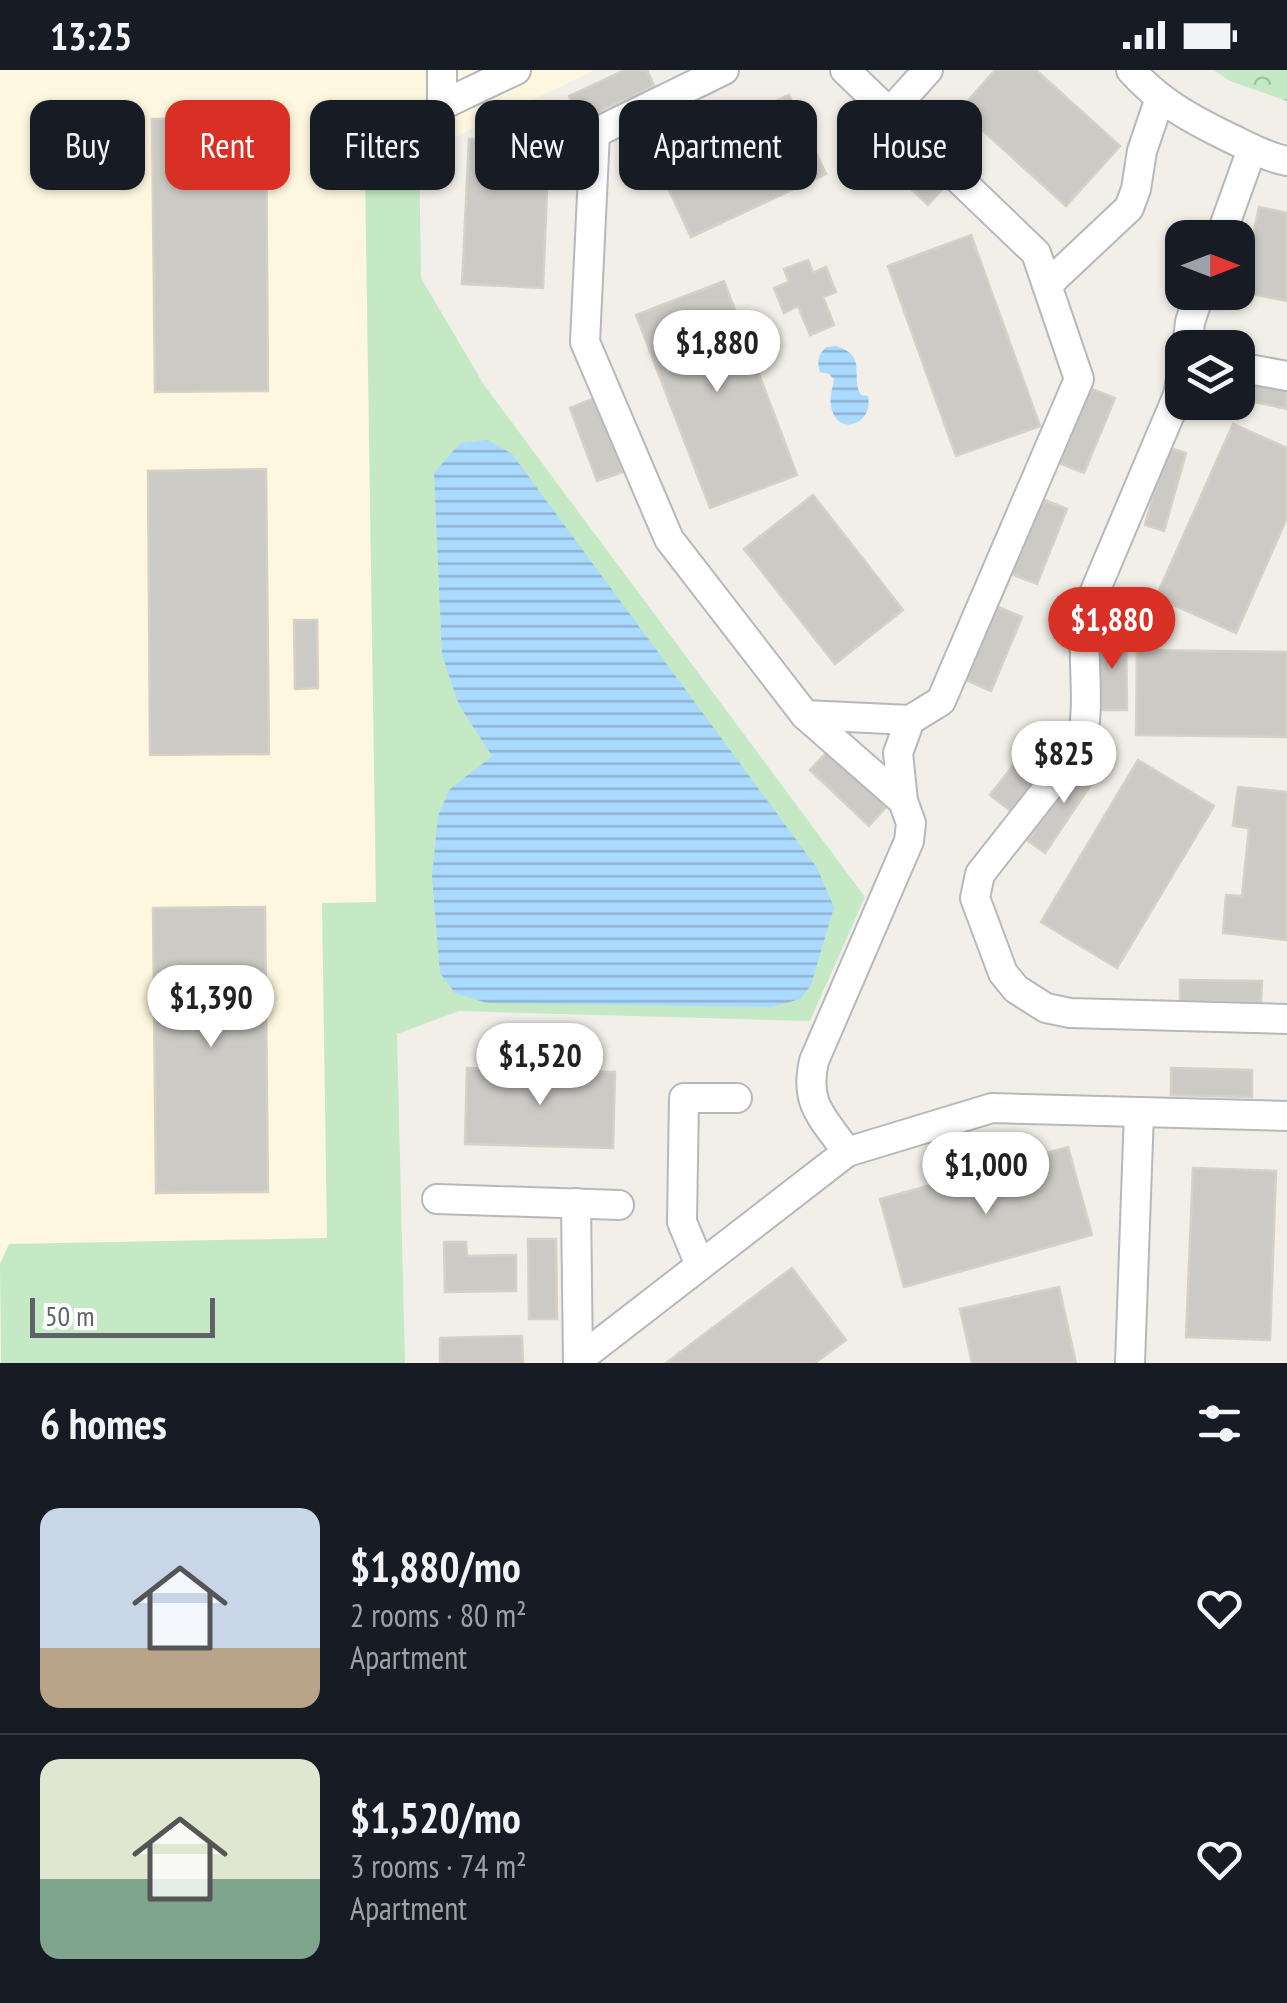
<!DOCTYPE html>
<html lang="en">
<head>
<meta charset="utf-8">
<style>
  body { margin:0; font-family:"PT Sans Narrow",sans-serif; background:#242831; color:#f1f3f6; height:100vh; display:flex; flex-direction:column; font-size:38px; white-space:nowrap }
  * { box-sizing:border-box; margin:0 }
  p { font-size:32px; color:#9ea1a6 }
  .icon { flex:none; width:55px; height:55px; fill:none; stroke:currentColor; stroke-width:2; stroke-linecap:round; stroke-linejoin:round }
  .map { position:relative; height:1293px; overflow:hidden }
  .sheet { display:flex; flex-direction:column; background:#171b24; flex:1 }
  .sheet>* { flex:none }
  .top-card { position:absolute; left:30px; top:30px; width:1228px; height:90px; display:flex; gap:20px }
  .needle { width:65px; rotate:90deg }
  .buttons { position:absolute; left:1165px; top:150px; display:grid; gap:20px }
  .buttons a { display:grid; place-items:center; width:90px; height:90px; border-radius:20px; background:#171b24; box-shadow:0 2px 8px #0004; font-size:50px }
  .scale { position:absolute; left:30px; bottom:25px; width:185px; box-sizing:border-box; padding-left:10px; border:5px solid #5f6368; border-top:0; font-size:28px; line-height:35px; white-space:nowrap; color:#5f6368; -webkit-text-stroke:8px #fff; paint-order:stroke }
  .price { position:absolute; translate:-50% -85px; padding:0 22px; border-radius:35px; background:#fff; color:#222; font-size:32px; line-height:65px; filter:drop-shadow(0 2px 5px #0008) }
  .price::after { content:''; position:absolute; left:50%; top:60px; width:30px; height:22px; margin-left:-15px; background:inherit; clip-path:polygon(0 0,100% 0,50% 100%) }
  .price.active { background:#d93025; color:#fff }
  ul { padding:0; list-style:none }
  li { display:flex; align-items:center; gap:30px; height:250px; padding:0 40px }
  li+li { border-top:2px solid #363941 }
  li span { display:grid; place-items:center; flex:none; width:280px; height:200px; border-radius:20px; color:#555 }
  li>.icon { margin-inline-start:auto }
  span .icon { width:120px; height:120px; fill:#fffc; stroke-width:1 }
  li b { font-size:42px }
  h2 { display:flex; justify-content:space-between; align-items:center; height:120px; padding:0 40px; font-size:42px }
  .pill { padding:0 35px; border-radius:20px; background:#171b24; box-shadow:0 2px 8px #0004; font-size:35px; line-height:90px }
  .pill.active { background:#d93025; color:#fff }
  .status { display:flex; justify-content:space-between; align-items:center; height:70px; padding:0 50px; background:#171b24; direction:ltr }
  .status svg { height:28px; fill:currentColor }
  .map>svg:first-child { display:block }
  .commercial { fill:#fef7e0 }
  .green { fill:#c5e8c5 }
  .forest { fill:url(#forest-crowns) }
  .water { fill:url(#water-rules) }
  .building { fill:#cccac5; stroke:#d6d1c6; stroke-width:2.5 }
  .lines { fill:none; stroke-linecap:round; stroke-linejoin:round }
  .minor-casing { stroke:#b5b8bc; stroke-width:32 }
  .minor { stroke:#fff; stroke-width:28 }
</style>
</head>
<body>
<div class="status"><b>13:25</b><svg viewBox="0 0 49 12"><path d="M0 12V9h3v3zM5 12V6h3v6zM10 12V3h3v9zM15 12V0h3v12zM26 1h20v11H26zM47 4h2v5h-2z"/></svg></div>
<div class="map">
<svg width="1287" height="1293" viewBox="0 0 1287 1293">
  <defs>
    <pattern id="forest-crowns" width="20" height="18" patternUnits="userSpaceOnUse" patternTransform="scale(2.5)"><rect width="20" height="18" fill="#c5e8c5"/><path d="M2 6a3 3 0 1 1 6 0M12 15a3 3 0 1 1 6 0" fill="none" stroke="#a3c0a4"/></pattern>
    <pattern id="water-rules" width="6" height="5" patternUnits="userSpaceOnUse" patternTransform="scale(2.5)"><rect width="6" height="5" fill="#aadaff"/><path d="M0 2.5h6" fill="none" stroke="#8eb4d2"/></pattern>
  </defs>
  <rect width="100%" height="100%" fill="#f1efe8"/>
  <polygon class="commercial" points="0,0 595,0 384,101 397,964 405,1293 0,1293"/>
  <polygon class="green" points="419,81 421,208 484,315 865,827 810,951 459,941 397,964 405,1293 1,1293 0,1194 9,1174 327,1168 322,833 376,832 365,103"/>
  <polygon class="forest" points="1214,0 1287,0 1287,31 1230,11"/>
  <g class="water">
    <path d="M837 276C868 287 850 306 861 325L868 326C874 354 839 366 832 340 828 329 833 319 834 309L829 304 820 302C817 291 818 285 826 277Z"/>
    <polygon points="488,370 512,384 817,798 834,837 811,915 800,929 772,937 487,933 455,923 440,903 432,807 438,746 449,720 492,686 459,635 442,585 434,403 460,373"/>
  </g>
  <g class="building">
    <polygon points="625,0 647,0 654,16 580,50 569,26"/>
    <polygon points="995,0 1036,0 1120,76 1066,136 960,40"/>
    <polygon points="789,25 826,104 691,167 654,88"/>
    <polygon points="266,48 268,321 155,322 152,49"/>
    <polygon points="895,68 945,116 928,135 877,87"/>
    <polygon points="469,69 549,72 543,218 462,214"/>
    <polygon points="1259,137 1287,143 1287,231 1241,222"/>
    <polygon points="971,165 1040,356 956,386 888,196"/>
    <polygon points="808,190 813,203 826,197 836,222 823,227 834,255 810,265 798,236 784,243 774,218 789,212 784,199"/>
    <polygon points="724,211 797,405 710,438 636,245"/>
    <polygon points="1246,310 1287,320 1287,339 1242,329"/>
    <polygon points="1089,318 1115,328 1084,403 1059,393"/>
    <polygon points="595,328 623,402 597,411 570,338"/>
    <polygon points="1233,354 1287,378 1287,448 1236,563 1156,527"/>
    <polygon points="1167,377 1186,383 1164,461 1145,455"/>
    <polygon points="266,399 269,684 150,685 148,401"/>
    <polygon points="813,425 903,540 835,594 744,479"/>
    <polygon points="1042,429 1067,439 1037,514 1011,504"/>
    <polygon points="996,536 1022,547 991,621 966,610"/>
    <polygon points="294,550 317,550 318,618 295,619"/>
    <polygon points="1098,563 1126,563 1127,640 1099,640"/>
    <polygon points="1137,580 1287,582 1287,667 1136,665"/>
    <polygon points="1039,662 1060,679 1012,742 990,725"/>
    <polygon points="829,680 887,736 869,756 810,700"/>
    <polygon points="1083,689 1100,701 1045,783 1028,771"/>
    <polygon points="1138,690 1214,736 1117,898 1041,852"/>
    <polygon points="1238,717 1287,722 1287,870 1223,863 1226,825 1242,826 1249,758 1233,756"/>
    <polygon points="265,837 268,1122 156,1123 153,838"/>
    <polygon points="1180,910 1262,911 1261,932 1180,931"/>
    <polygon points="467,998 615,1002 613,1078 465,1074"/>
    <polygon points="1171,998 1252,1000 1252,1027 1171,1025"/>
    <polygon points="1068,1077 1092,1165 904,1217 880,1129"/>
    <polygon points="1193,1098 1276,1101 1270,1270 1186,1267"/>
    <polygon points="528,1169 556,1169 557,1249 529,1249"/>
    <polygon points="444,1172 466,1172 467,1186 516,1185 516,1221 445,1222"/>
    <polygon points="792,1198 846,1270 815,1293 666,1293"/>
    <polygon points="1059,1217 1076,1293 972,1293 960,1239"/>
    <polygon points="522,1266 523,1293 440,1293 440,1268"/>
  </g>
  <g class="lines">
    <defs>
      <g id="minor">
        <polyline points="442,0 442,35 516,0"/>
        <path d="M724 0 595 63 585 272 669 469 805 645 903 731 911 753 909 771 814 991C804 1035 823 1047 847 1082"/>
        <polyline points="845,0 1036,183 1079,309 941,631 910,650 898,683 903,731"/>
        <path d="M1131 0C1158 31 1191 49 1228 67 1247 76 1266 87 1287 91"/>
        <polyline points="889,43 928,0"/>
        <polyline points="1220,168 1252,79"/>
        <polyline points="1047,215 1129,138 1136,119 1142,81 1160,28"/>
        <polyline points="1187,278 1190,252 1200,222"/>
        <polyline points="1238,297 1287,306"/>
        <path d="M1182 303 1178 325 1090 533C1077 580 1094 629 1080 677L980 804 975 828 1003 903 1016 919 1046 938 1070 943 1287 949"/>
        <polyline points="805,645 910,650"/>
        <polyline points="437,1129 619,1135"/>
        <polyline points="576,1133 578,1293"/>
        <polyline points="700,1195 682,1152 684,1028 737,1028"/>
        <polyline points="578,1290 847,1082 992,1038 1287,1046"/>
        <polyline points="1130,1293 1139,1042"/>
      </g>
    </defs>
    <use href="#minor" class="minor-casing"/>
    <use href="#minor" class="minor"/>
  </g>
</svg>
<div class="buttons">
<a><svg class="needle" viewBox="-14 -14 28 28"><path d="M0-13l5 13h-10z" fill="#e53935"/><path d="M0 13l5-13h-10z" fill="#9ea1a6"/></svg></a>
<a><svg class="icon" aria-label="layers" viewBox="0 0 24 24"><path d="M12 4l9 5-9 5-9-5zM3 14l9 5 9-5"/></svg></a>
</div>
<div class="scale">50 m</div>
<b class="price" style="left:717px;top:325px">$1,880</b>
<b class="price active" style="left:1112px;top:602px">$1,880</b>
<b class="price" style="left:1064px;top:736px">$825</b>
<b class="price" style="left:211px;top:980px">$1,390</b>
<b class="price" style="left:540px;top:1038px">$1,520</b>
<b class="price" style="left:986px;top:1147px">$1,000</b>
<div class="top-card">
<a class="pill">Buy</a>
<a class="pill active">Rent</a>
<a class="pill">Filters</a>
<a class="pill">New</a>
<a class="pill">Apartment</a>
<a class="pill">House</a>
</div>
</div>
<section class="sheet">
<h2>6 homes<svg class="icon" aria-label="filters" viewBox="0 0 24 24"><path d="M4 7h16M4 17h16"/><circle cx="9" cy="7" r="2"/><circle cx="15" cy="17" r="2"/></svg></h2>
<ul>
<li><span style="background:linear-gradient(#c9d6e8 70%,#b9a48a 0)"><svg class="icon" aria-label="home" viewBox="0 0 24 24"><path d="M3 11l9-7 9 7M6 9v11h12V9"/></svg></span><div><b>$1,880/mo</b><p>2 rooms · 80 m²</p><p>Apartment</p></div><svg class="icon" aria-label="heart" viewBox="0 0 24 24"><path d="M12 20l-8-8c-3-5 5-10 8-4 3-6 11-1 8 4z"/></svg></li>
<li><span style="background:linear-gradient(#dfe7d0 60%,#7fa58c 0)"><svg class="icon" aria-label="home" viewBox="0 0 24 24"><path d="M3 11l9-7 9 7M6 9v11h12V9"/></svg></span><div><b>$1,520/mo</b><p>3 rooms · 74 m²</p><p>Apartment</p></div><svg class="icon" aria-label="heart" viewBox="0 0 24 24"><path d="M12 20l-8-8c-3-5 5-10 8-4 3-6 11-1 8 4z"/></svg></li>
</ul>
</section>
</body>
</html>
